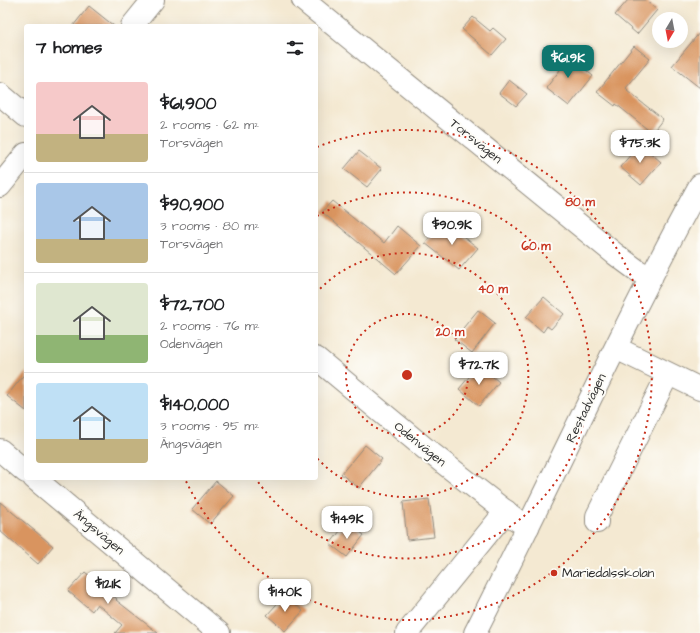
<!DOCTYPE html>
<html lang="en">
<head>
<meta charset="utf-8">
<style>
  body { margin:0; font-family:"Architects Daughter",sans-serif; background:#f2f2f2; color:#202124; height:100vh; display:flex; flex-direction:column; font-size:15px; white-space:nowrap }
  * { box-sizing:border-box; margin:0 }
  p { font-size:13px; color:#757577 }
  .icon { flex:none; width:22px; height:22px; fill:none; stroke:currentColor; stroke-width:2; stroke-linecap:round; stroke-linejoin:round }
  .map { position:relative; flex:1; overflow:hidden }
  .drawer { position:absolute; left:24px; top:24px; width:294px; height:456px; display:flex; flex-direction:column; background:#fff; border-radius:4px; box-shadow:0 4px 16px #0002 }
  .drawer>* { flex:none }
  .needle { width:26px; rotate:190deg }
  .buttons { position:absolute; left:652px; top:12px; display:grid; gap:8px }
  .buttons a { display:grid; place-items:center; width:36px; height:36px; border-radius:50%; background:#fff; box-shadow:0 4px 16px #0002; font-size:20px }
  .price { position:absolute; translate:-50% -34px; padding:0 9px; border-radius:8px; background:#fff; color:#222; font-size:13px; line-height:26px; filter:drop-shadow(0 1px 2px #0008) }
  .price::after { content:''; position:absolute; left:50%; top:24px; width:12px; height:9px; margin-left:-6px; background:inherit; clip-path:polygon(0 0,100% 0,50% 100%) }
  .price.on { background:#0f766e; color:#fff }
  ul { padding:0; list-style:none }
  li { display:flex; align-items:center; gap:12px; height:100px; padding:0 12px }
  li+li { border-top:1px solid #e0e0e0 }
  li span { display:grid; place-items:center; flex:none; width:112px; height:80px; border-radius:4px; color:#555 }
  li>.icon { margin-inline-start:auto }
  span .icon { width:48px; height:48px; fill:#fffc; stroke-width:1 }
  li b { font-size:17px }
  h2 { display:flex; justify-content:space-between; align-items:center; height:48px; padding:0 12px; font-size:17px }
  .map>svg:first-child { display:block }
  .building { fill:#d9945f }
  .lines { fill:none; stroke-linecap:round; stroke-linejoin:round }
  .minor-casing { stroke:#908a7e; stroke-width:24 }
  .minor { stroke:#fff; stroke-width:22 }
  .ring { fill:none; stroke:#c8321e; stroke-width:2; stroke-dasharray:2 4 }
  .poi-dot { fill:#c8321e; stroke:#fdfcf7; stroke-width:1.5 }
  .labels { text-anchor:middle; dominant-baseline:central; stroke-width:4; stroke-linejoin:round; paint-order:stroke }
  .street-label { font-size:13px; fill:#2b2b2b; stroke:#fdfcf7 }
  .poi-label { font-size:13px; fill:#2b2b2b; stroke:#fdfcf7; text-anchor:start }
  .centre { fill:#c8321e; stroke:#fdfcf7; stroke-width:2 }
  .ring-label { font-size:12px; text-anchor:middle; font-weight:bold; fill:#c8321e; stroke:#fdfcf7; stroke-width:4; stroke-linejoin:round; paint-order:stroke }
</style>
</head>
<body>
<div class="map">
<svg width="700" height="633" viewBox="0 0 700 633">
  <rect width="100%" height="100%" fill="#fdfcf7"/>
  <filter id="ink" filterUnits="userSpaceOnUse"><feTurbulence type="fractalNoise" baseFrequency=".025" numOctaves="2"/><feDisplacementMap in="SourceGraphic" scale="8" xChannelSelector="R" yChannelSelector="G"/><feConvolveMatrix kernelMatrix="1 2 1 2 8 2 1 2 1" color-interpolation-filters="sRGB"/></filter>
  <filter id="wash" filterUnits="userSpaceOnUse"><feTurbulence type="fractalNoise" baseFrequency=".012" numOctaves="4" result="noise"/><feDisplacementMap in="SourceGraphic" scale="16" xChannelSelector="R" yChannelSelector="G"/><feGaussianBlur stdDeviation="0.9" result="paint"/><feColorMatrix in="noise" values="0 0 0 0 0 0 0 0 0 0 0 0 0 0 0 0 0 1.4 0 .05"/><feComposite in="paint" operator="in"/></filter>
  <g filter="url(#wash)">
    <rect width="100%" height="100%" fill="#f4e9d2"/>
    <g id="blocks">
      <g class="building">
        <polygon points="628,0 645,0 657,10 637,34 615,15"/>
        <polygon points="89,6 114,26 73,26"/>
        <polygon points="473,17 490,31 493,28 506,39 492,55 462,29"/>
        <polygon points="700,32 700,88 672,66"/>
        <polygon points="634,46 650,59 626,88 628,90 627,91 663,119 652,133 616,104 615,106 597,92"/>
        <polygon points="562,51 593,76 569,106 546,88 560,70 552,63"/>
        <polygon points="509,80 527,94 516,106 499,93"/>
        <polygon points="640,144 661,162 641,185 620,167"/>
        <polygon points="359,151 382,169 367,187 344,169"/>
        <polygon points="332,201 384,243 397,226 421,246 396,274 322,212"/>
        <polygon points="444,221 478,248 459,270 425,243"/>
        <polygon points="544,297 564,314 551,329 547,326 543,332 526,317"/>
        <polygon points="478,310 495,323 472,353 454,339"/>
        <polygon points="479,365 499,382 479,406 459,389"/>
        <polygon points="26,372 26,411 7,396"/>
        <polygon points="365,445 382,459 359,488 341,474"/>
        <polygon points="216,481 234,496 210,524 192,509"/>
        <polygon points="429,499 434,537 407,540 403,502"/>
        <polygon points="0,502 53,546 38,564 0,531"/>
        <polygon points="347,522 364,535 347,557 330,544"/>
        <polygon points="85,572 117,599 116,600 158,633 115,633 122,625 97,604 92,611 68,591"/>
        <polygon points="285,595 303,611 285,631 267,615"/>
      </g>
    </g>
  </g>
  <g filter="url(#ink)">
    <use href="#blocks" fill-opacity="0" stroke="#908a7e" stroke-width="1"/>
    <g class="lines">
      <defs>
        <g id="minor">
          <polyline points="303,0 615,254 638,271 651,278"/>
          <polyline points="132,26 153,0"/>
          <polyline points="0,94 26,116"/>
          <polyline points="0,186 26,154"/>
          <polyline points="616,348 700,389"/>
          <polyline points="316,358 427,450 514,518 528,527"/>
          <polyline points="0,450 26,472"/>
          <polyline points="34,478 219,633"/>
          <polyline points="597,522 597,516 668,374"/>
          <polyline points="407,633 506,511"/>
          <path d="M475 633C551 484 619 332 700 185"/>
        </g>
      </defs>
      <use href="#minor" class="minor-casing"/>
      <use href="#minor" class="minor"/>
    </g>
  </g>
  <g class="ring">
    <circle cx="407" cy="375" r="61"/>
    <path d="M316 293A122 122 0 1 1 316 457"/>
    <path d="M317 216A183 183 0 1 1 256 479"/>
    <path d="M317 147A245 245 0 1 1 185 479"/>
  </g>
  <circle class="poi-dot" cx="554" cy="573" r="4"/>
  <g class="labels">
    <g class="street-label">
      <text transform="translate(476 141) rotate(39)">Torsvägen</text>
      <text transform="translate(586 408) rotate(-64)">Restadvägen</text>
      <text transform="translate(420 444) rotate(39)">Odenvägen</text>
      <text transform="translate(99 532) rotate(40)">Ängsvägen</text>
    </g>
    <g class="poi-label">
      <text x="562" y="573">Mariedalsskolan</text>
    </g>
  </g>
  <circle cx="407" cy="375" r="6" class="centre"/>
  <g class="ring-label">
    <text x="580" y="206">80 m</text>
    <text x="536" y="250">60 m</text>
    <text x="493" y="293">40 m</text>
    <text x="450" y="336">20 m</text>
  </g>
</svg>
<div class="buttons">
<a><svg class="needle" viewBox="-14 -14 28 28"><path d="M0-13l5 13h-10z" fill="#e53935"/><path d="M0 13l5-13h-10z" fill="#757577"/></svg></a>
</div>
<b class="price on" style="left:568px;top:79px">$61.9K</b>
<b class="price" style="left:640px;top:164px">$75.3K</b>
<b class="price" style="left:452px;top:246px">$90.9K</b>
<b class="price" style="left:479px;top:386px">$72.7K</b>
<b class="price" style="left:347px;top:540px">$149K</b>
<b class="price" style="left:108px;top:605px">$121K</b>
<b class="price" style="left:285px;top:613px">$140K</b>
<section class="drawer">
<h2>7 homes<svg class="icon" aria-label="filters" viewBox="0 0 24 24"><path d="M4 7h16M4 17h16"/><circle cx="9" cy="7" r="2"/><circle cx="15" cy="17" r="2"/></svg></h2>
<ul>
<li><span style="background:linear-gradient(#f6c9c9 65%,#c2b280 0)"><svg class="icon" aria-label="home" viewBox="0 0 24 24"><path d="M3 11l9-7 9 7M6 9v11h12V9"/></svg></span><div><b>$61,900</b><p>2 rooms · 62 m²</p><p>Torsvägen</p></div></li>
<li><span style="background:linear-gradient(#a9c7e8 70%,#c2b280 0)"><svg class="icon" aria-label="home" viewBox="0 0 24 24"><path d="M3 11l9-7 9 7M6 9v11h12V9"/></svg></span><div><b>$90,900</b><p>3 rooms · 80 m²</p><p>Torsvägen</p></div></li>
<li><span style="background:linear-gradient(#dfe7d0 65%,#8fb573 0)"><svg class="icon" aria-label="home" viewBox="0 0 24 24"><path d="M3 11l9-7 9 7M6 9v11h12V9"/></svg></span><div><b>$72,700</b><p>2 rooms · 76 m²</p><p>Odenvägen</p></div></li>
<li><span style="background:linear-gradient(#bfe0f5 70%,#c2b280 0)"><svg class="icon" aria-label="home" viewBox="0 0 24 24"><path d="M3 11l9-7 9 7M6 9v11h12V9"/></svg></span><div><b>$140,000</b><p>3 rooms · 95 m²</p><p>Ängsvägen</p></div></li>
</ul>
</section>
</div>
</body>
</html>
